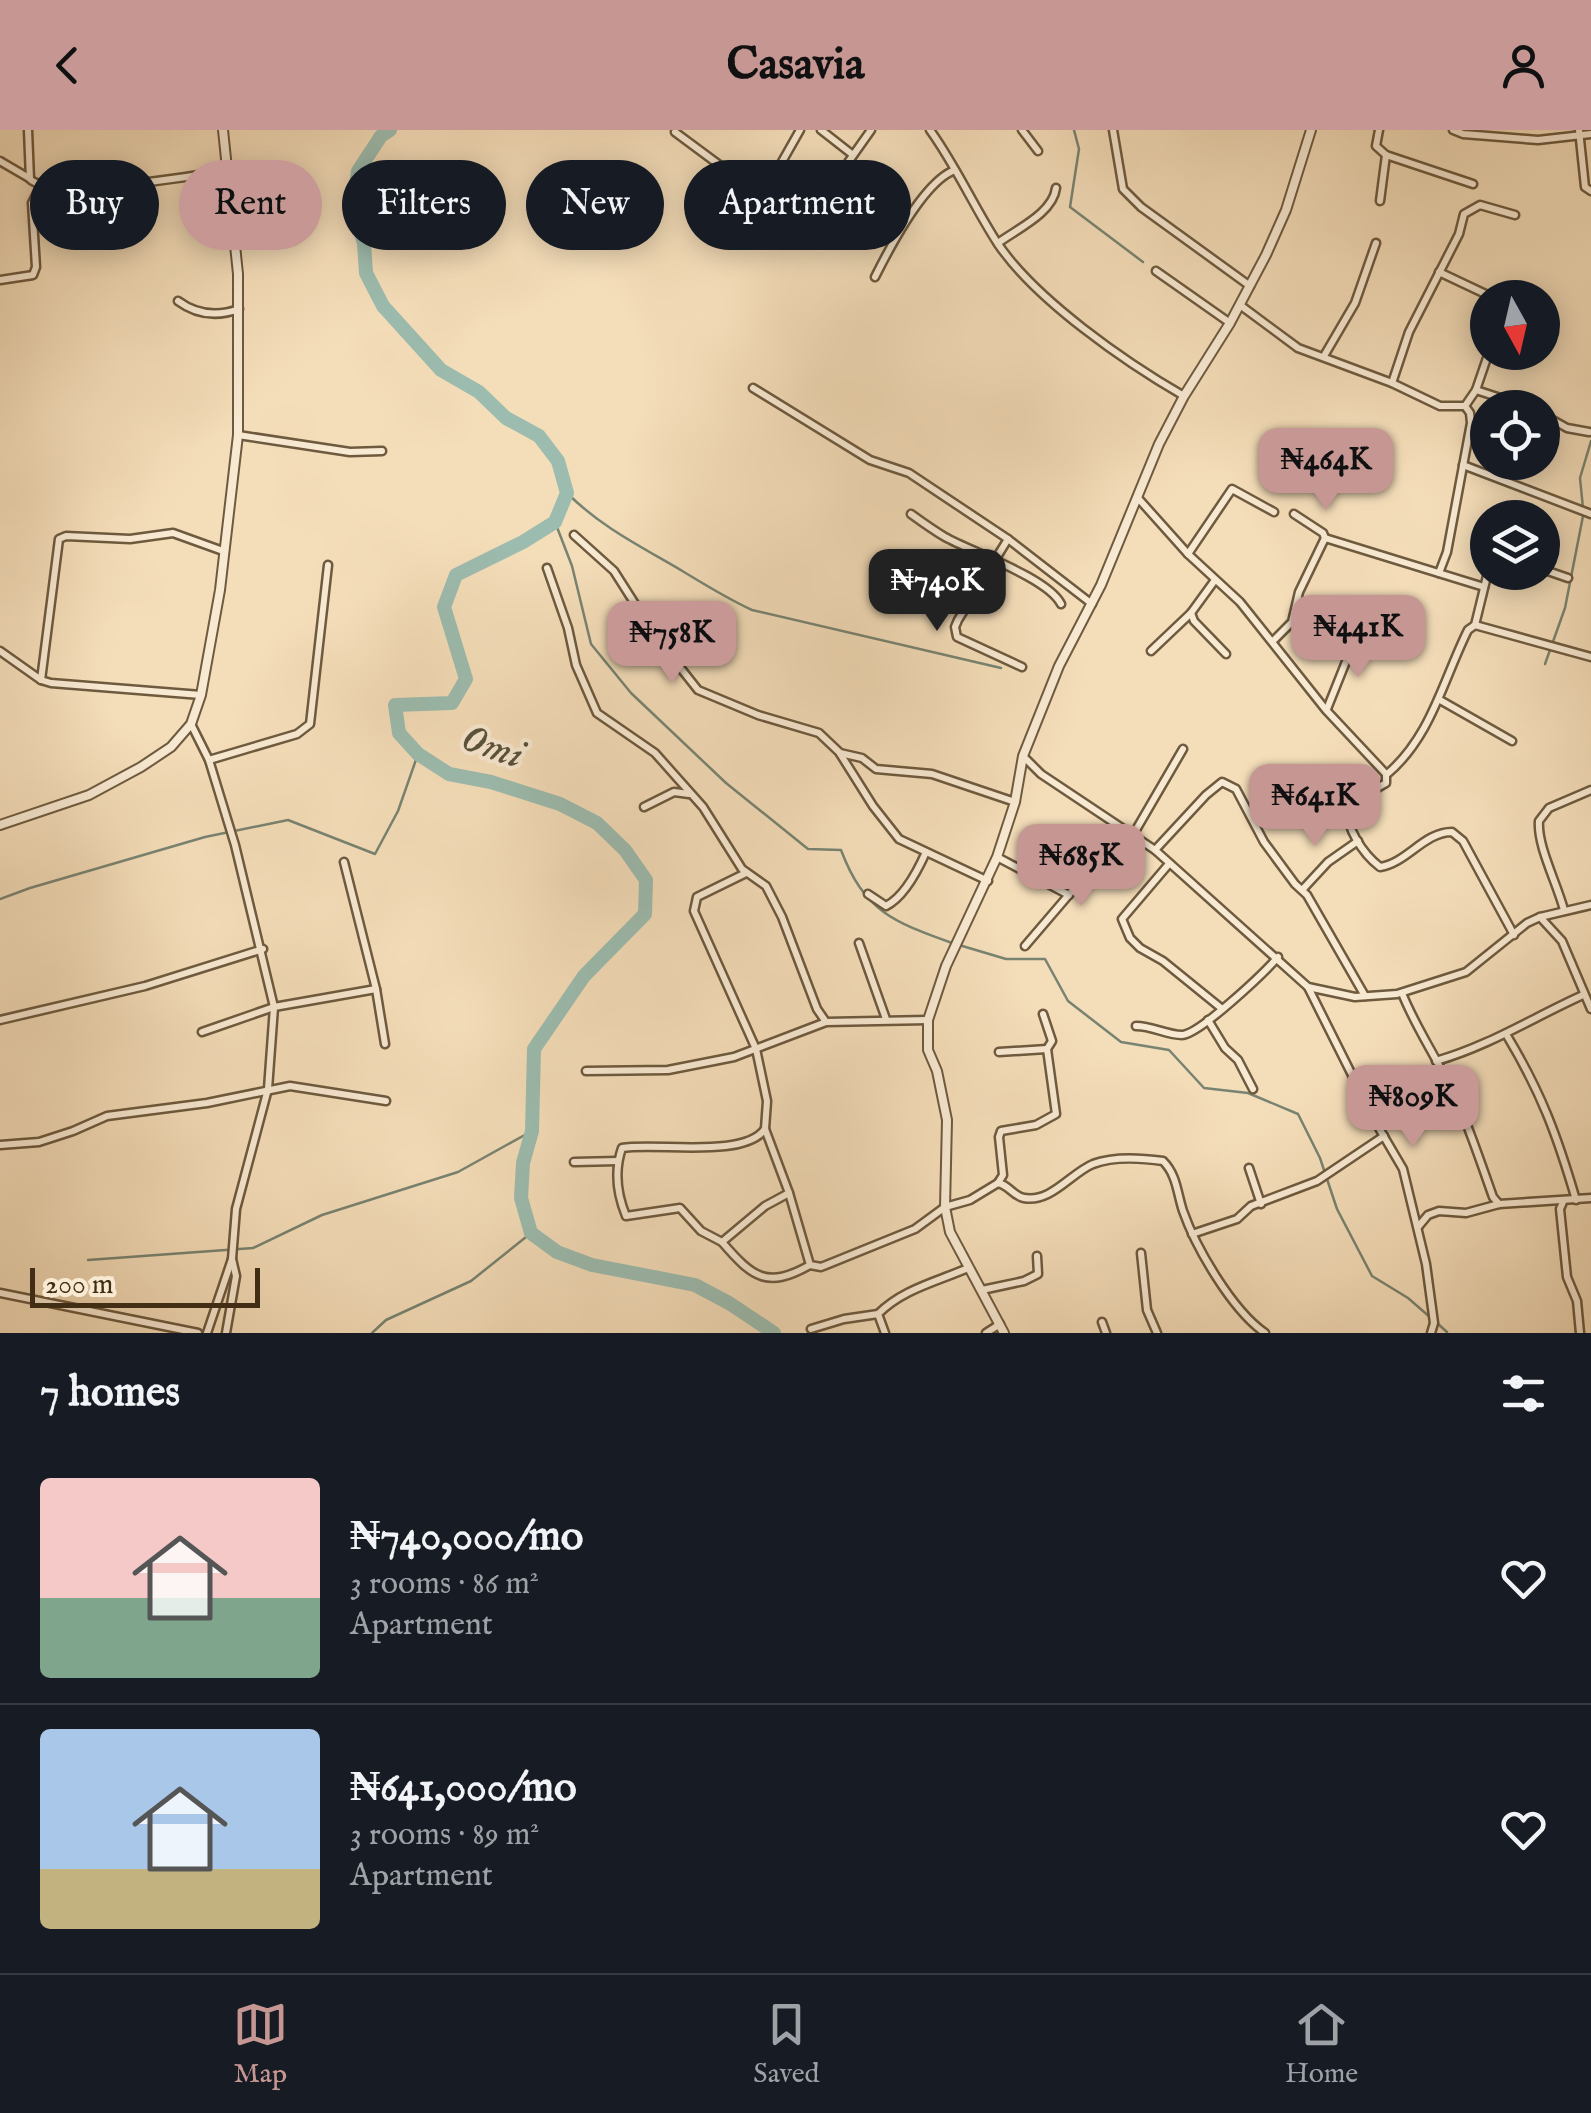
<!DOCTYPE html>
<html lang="en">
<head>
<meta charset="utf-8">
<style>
  body { margin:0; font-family:"IM FELL English",serif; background:#242831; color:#f1f3f6; height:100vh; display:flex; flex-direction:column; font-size:38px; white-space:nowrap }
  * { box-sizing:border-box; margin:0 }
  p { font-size:32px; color:#9ea1a6 }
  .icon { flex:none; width:55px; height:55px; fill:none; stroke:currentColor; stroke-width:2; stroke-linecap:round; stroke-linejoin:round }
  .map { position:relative; height:1203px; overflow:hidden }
  .drawer { display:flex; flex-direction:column; background:#171b24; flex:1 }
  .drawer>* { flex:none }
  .top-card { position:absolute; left:30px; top:30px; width:1000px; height:90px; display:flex; gap:20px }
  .needle { width:65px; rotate:172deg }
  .fabs { position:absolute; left:1470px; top:150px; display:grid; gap:20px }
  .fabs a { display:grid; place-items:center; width:90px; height:90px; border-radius:50%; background:#171b24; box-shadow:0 5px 25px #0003; font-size:50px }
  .scale { position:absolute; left:30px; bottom:25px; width:230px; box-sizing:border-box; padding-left:10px; border:5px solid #422e15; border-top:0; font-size:28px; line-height:35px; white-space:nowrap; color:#422e15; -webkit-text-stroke:8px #f8e9d2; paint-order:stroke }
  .price { position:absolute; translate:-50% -85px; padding:0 22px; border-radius:20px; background:#c59692; color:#111; font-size:32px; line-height:65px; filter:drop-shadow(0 2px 5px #0008) }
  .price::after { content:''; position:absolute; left:50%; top:60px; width:30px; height:22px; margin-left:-15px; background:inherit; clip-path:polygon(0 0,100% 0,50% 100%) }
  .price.active { background:#222; color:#fff }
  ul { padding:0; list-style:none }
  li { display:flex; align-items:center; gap:30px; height:250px; padding:0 40px }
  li+li { border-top:2px solid #363941 }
  li span { display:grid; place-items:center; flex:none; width:280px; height:200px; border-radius:10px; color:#555 }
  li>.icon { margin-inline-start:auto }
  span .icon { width:120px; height:120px; fill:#fffc; stroke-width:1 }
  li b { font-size:42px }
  h2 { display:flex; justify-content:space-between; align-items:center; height:120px; padding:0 40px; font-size:42px }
  .chip { padding:0 35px; border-radius:45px; background:#171b24; box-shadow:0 5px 25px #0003; font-size:35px; line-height:90px }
  .chip.active { background:#c59692; color:#111 }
  header { display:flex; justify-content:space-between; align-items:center; height:130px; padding:0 40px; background:#c59692; color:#111; font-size:45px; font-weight:700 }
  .tabs { display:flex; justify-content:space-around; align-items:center; height:140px; border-top:2px solid #363941; background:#171b24; font-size:28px; color:#9ea1a6 }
  .tabs a { display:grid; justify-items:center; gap:5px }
  .tabs .active { color:#c59692 }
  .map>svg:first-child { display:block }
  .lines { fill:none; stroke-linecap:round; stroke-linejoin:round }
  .stream { stroke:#788371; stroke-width:2.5 }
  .river { stroke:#9cbcaf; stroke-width:14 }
  .minor-casing { stroke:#6e5a3e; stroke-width:11 }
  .tertiary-casing { stroke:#6e5a3e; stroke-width:12 }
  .minor { stroke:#f8e9d2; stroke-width:6 }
  .tertiary { stroke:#f8e9d2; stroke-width:8 }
  .labels { text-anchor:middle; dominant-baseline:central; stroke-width:8; stroke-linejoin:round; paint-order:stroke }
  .water-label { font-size:40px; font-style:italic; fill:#58523c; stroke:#f8e9d2 }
</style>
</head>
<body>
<header><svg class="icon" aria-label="back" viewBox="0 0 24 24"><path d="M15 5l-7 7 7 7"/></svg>Casavia<svg class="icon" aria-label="person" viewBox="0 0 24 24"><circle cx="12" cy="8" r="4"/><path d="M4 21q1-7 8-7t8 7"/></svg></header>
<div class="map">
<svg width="1591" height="1203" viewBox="0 0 1591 1203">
  <rect width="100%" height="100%" fill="#f4ddb9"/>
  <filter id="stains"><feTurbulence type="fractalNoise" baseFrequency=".002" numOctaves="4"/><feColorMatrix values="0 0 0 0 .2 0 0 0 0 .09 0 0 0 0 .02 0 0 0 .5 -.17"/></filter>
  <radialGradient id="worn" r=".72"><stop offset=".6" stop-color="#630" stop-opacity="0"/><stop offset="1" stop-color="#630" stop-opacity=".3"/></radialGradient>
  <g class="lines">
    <g class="stream">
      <polyline points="1074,0 1079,19 1070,77 1143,132"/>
      <path d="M567 363C602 398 642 417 684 442 707 456 728 469 752 480L1001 538"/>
      <polyline points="1583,378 1580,348 1591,311"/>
      <path d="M555 392 572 436 591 514 631 563 726 653 808 719 841 720C864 781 893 792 952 813"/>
      <polyline points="1545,534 1565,478 1583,386"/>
      <polyline points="0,769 30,758 205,707 288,690 375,724 398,681 418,624"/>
      <polyline points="959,815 1006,829 1045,829 1068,871 1121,912 1169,920 1204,958 1248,963 1298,984 1320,1028 1337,1079 1372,1146 1408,1168 1431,1188"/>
      <polyline points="88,1130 253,1118 322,1085 458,1042 532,1001"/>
      <polyline points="1437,1193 1447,1202"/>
      <polyline points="372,1203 386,1190 471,1151 531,1103"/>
    </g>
    <polyline class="river" points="390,0 381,6 358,41 353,78 364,113 366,143 383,176 441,240 479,262 506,288 539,306 558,331 567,363 555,392 523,412 456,445 444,477 466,549 452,573 395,575 399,603 418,624 449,644 491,652 560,674 597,693 625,720 646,750 645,784 584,846 534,919 532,1001 523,1033 521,1068 531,1103 557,1122 592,1135 695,1155 729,1173 774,1203"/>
    <defs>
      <g id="minor">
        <path d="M28 0 30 49C48 69 195 47 225 40"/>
        <polyline points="821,0 853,25"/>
        <path d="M930 0C956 36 974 77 998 114 1036 170 1125 232 1184 266"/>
        <polyline points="1022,0 1038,21"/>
        <polyline points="1113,0 1123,59 1141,77 1250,156"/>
        <polyline points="1379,0 1376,16 1386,25 1473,54"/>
        <polyline points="1453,0 1463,4 1538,10 1591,4"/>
        <polyline points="1579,0 1585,57 1591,61"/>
        <polyline points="675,2 745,54 759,60 770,53 800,0"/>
        <polyline points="0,31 29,48"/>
        <polyline points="1380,71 1386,25"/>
        <polyline points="813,82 871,0"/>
        <polyline points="136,105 136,52"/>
        <path d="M998 113C1017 99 1053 83 1056 58"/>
        <polyline points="1156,141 1230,193"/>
        <polyline points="1439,142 1494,168"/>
        <path d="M875 147C889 119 924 51 955 40"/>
        <polyline points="0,150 33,145 36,137 32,73 40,57"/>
        <path d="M178 171C197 185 217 187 239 179"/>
        <polyline points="1240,175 1298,218 1392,253 1440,276 1465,276 1476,260 1531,278"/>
        <polyline points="1324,226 1355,173 1376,113"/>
        <polyline points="1392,253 1409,202 1459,104 1464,84 1480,75 1515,85"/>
        <polyline points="753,258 870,330 909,343 1008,409 1092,474"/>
        <polyline points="1476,260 1489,222"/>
        <polyline points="1542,284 1567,298 1589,302"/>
        <polyline points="238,305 350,322 382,321"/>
        <polyline points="1463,335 1591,384"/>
        <polyline points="1137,367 1188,424 1240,472 1326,580 1386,644"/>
        <path d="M911 384C922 392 933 400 945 407 972 422 1048 448 1061 474"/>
        <polyline points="1294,384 1323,403 1325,408"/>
        <polyline points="574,405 614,441 656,507 698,560 758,585 819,603 839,622 873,676 899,709 988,751"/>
        <polyline points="1008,409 958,490 955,497 957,507 1022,537"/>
        <polyline points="1188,424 1232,359 1274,382"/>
        <polyline points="547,438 568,498 576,535 597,583 655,623 703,677 742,739 766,756 782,787 817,879 826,892"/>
        <polyline points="1542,439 1568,448"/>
        <path d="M1488 442 1475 495 1468 500C1443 550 1431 608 1386 645V653L1348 675C1344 696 1363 724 1380 737 1407 733 1424 702 1452 702L1463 711 1514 805"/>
        <polyline points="1439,443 1447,422 1471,293 1470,283 1465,276"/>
        <polyline points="1191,483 1194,491 1226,524"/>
        <polyline points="1475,495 1591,527"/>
        <polyline points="1273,511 1292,492 1299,462 1325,408 1484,457"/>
        <polyline points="0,521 41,550 51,553 201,565"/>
        <polyline points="1151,521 1191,483 1215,450"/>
        <polyline points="41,550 59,409 66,406 130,409 173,403 223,421"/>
        <polyline points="1440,570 1512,611"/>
        <polyline points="1327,579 1347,529 1370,499 1378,499"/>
        <polyline points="191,594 209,630 235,715 274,877 268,959 236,1079 232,1129 207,1203"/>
        <polyline points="840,623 862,628 876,639 932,644 1015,672"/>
        <polyline points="1023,626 1041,644 1155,720 1308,857 1355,867 1397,864 1466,842 1527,793 1540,787 1591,775"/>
        <polyline points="209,630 297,604 310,594 328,435"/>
        <polyline points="644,677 674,662 689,664"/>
        <polyline points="1133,705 1183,619"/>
        <polyline points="1155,720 1206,665 1222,652 1236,659 1264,712 1295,754 1307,765 1365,866"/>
        <polyline points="997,727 1069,765"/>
        <polyline points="344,732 376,859 385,914"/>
        <polyline points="1168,735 1122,789 1130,808 1140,818 1163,831 1221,878"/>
        <path d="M746 743 697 767 694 781 756 919 767 971 765 999 789 1063 810 1135 821 1137 915 1099 945 1077 970 1070 998 1053C1009 1055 1013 1066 1024 1068 1051 1073 1071 1043 1093 1034 1114 1026 1142 1028 1163 1031 1177 1045 1177 1063 1183 1081 1196 1118 1232 1180 1265 1203"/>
        <polyline points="1303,759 1328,732 1358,711"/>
        <path d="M868 764 886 776C904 767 918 740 926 722"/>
        <path d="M1564 780C1557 753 1537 716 1539 691L1549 678 1591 660"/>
        <polyline points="1540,787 1562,811 1591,879"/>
        <polyline points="859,813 886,889"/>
        <polyline points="1025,816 1108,719"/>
        <polyline points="1308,857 1376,993 1403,1039 1426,1134 1434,1193 1431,1203"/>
        <path d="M1402 863C1413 891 1428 914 1442 941 1464 981 1478 1025 1493 1067L1499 1074"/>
        <polyline points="0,890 145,856 263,819"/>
        <polyline points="1208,890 1225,918 1238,930 1253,959"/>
        <path d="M1136 896C1153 896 1166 905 1182 905 1200 904 1264 843 1278 827"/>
        <polyline points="202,902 274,877 376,859"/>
        <path d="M1506 904C1541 962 1557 1005 1576 1070"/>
        <polyline points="999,922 1047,919"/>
        <path d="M1436 931C1489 916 1534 887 1583 865"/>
        <polyline points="586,941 668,940 734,927 826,892 928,890"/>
        <path d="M765 999C744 1029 656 1012 622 1018 614 1041 617 1064 626 1086L680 1078 701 1101 722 1112 765 1076 789 1063"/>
        <polyline points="0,1015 39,1012 73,1001 107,986 207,973 290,956 386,971"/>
        <polyline points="574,1032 618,1031"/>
        <polyline points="1249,1038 1261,1074"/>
        <polyline points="998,1053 1003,1045 999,1007 1001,1001 1036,995 1056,984 1047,919 1052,911 1043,884"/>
        <polyline points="1563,1072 1560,1079 1567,1147 1577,1171 1580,1203"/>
        <polyline points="1418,1097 1428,1085 1439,1081 1466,1083 1499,1074 1591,1068"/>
        <polyline points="1192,1104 1237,1089 1251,1076 1317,1051 1384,1006"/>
        <path d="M722 1112C753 1148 767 1159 810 1135"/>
        <polyline points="1141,1123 1147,1180 1157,1203"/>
        <polyline points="982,1160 1024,1151 1038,1144 1037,1126"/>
        <polyline points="0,1163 198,1203"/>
        <polyline points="1102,1192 1106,1203"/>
        <polyline points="811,1199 844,1189 878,1184"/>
        <polyline points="226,1203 236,1146 232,1129"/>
        <path d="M885 1203 878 1184C903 1159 936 1152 968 1138"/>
        <polyline points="986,1203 1000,1194"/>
      </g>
      <g id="tertiary">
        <polyline points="0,695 89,665 141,637 171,617 191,594 201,565 220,460 238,305 238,144 223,0"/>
        <polyline points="1004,1203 950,1102 945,1077 947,990 937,941 928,920 928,890 946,836 997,727 1015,672 1023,626 1059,536 1101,455 1159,314 1184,266 1230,193 1266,125 1286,80 1311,0"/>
      </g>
    </defs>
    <use href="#minor" class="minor-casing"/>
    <use href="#tertiary" class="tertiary-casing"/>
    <use href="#minor" class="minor"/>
    <use href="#tertiary" class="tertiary"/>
  </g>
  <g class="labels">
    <g class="water-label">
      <text transform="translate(492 618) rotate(19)">Omi</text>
    </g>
  </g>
  <rect width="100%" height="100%" filter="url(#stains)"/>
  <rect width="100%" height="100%" fill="url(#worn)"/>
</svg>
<div class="fabs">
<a><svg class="needle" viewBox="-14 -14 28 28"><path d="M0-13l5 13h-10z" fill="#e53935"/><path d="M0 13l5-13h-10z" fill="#9ea1a6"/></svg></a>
<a><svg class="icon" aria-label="locate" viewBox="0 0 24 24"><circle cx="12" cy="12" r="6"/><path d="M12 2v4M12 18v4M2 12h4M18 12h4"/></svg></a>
<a><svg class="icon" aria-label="layers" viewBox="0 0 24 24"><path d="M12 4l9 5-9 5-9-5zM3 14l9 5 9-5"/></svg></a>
</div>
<div class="scale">200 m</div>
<b class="price" style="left:1326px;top:383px">₦464K</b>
<b class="price active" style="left:937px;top:504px">₦740K</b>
<b class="price" style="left:1358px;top:550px">₦441K</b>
<b class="price" style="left:672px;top:556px">₦758K</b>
<b class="price" style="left:1315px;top:719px">₦641K</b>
<b class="price" style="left:1081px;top:779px">₦685K</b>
<b class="price" style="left:1413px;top:1020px">₦809K</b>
<div class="top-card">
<a class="chip">Buy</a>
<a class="chip active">Rent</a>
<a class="chip">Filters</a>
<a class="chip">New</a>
<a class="chip">Apartment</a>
</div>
</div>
<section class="drawer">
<h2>7 homes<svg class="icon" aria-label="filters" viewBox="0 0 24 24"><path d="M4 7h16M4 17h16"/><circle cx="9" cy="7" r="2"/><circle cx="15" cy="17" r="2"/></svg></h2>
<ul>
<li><span style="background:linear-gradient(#f6c9c9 60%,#7fa58c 0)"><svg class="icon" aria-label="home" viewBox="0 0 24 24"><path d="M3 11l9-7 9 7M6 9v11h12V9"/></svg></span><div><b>₦740,000/mo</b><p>3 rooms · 86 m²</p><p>Apartment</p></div><svg class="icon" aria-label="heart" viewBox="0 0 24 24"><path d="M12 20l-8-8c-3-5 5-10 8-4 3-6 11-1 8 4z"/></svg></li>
<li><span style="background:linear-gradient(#a9c7e8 70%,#c2b280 0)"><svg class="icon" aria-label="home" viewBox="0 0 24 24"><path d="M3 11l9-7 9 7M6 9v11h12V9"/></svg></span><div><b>₦641,000/mo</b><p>3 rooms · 89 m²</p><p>Apartment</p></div><svg class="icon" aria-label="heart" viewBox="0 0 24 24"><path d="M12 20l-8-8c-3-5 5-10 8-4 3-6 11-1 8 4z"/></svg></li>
</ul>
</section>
<nav class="tabs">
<a class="active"><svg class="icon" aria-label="map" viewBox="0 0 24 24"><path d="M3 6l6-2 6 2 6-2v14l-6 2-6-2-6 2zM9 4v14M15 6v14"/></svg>Map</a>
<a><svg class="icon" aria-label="saved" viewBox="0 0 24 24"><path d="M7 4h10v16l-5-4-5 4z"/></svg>Saved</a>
<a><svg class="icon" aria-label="home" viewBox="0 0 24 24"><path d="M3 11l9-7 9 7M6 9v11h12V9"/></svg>Home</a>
</nav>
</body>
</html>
